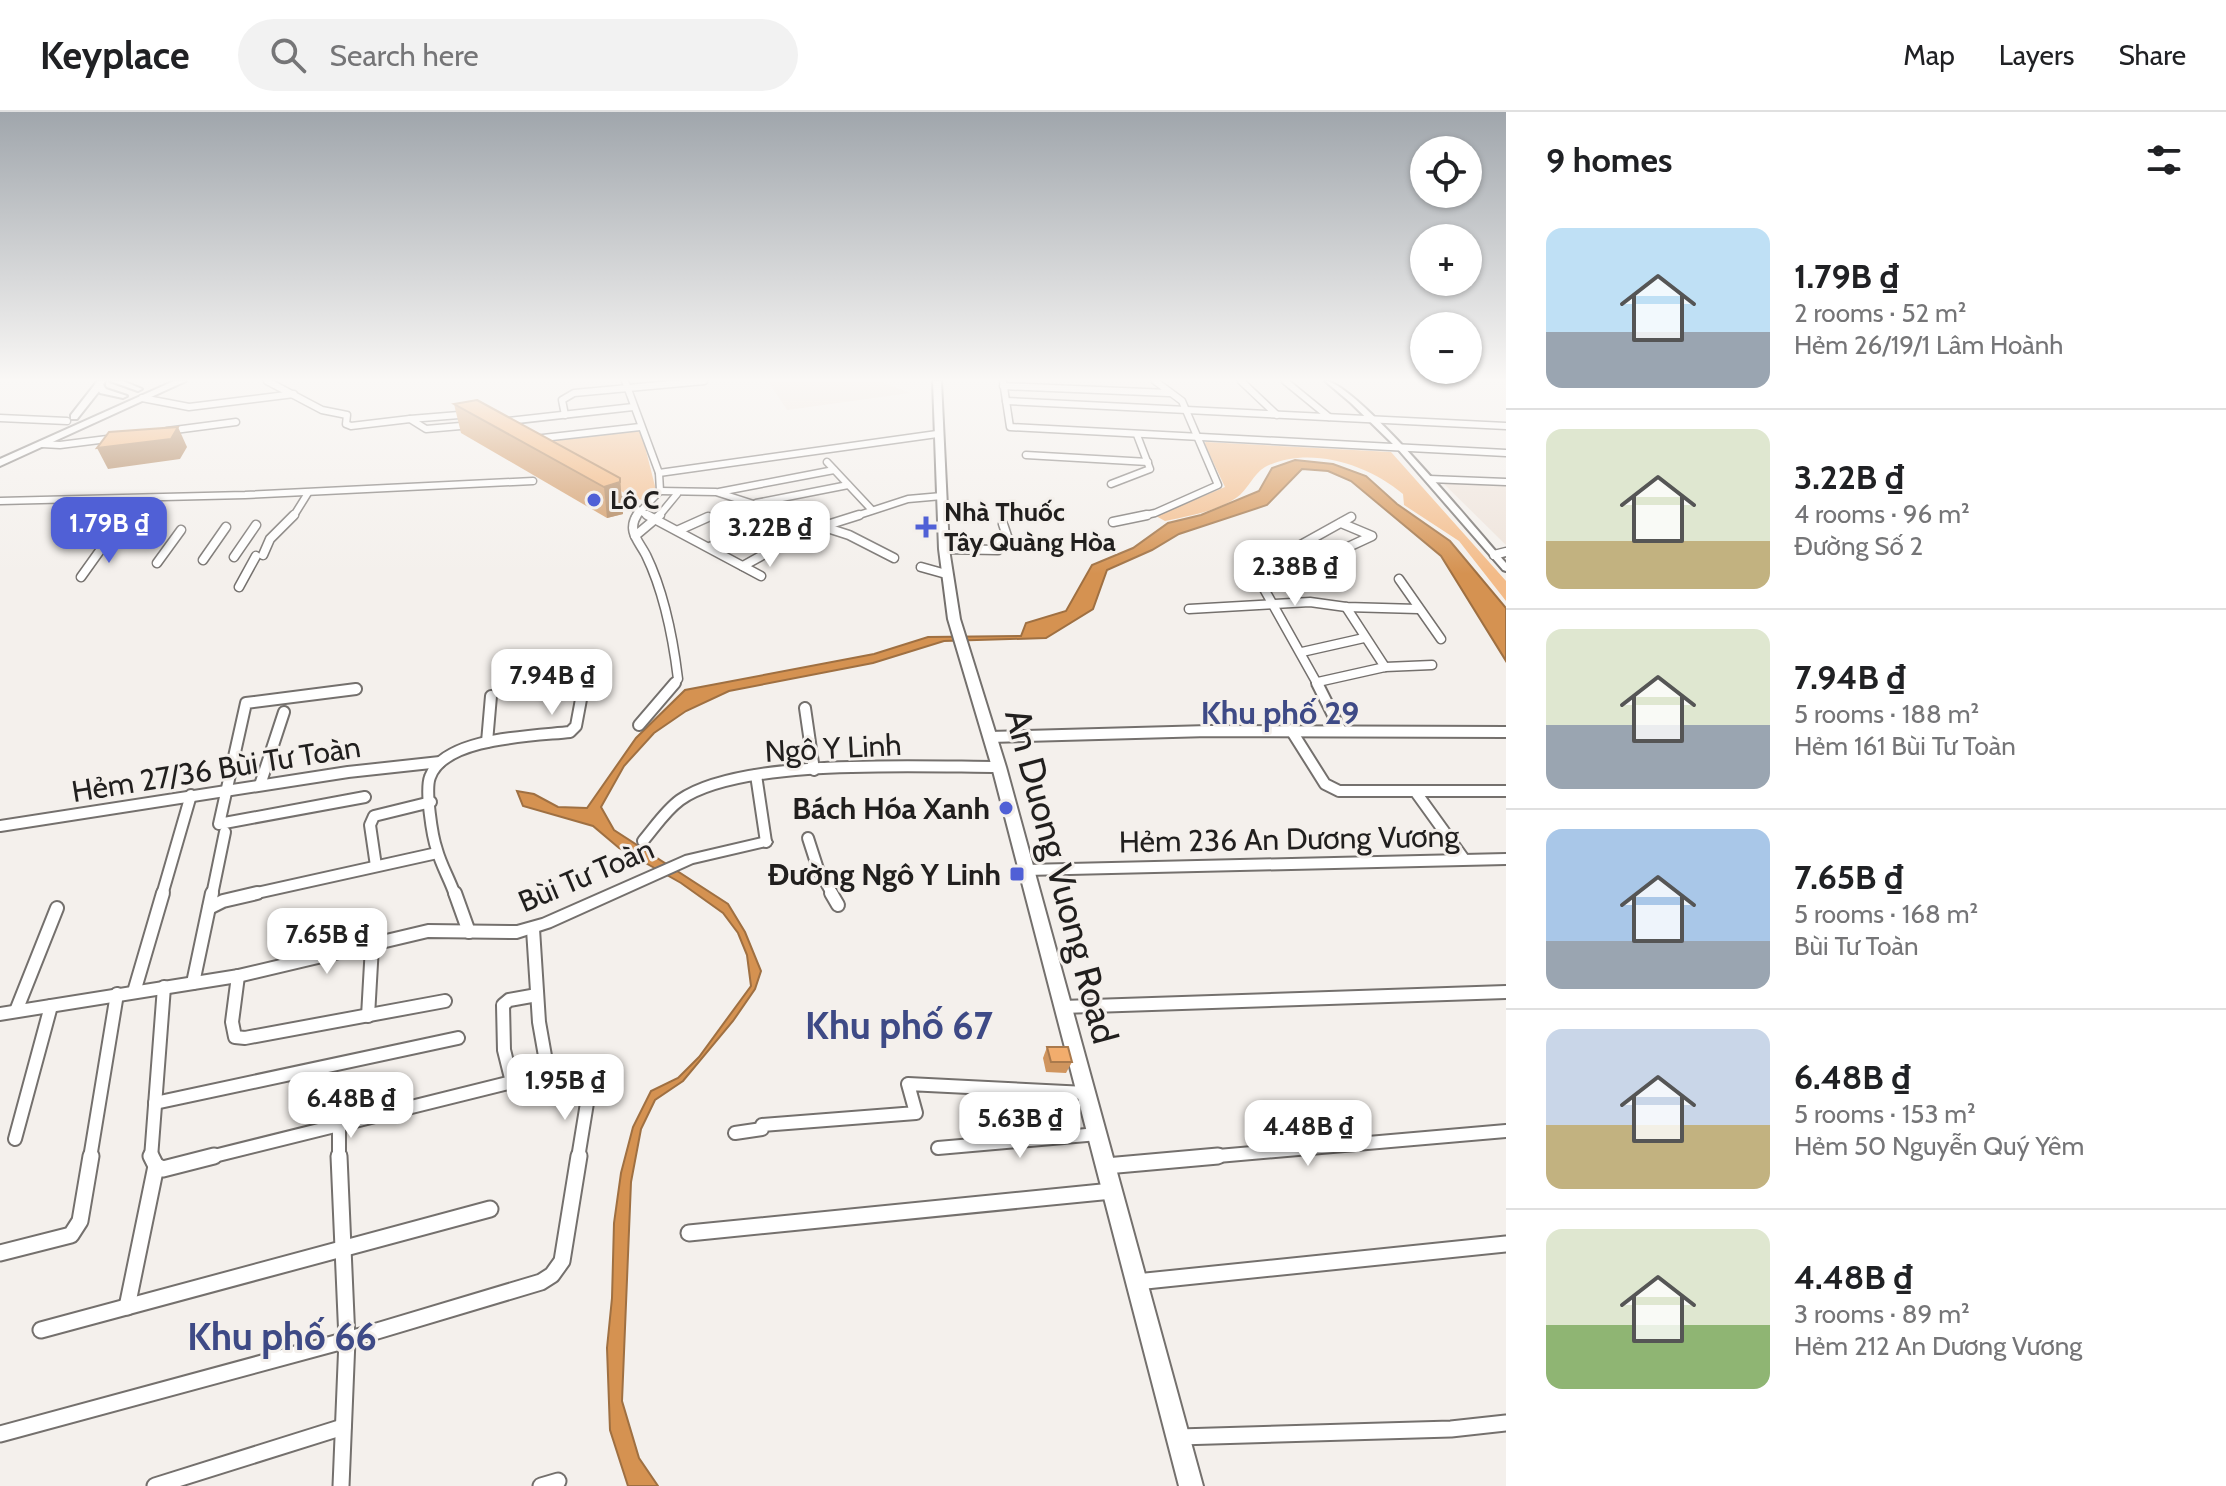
<!DOCTYPE html>
<html lang="en">
<head>
<meta charset="utf-8">
<style>
  body { margin:0; font-family:Cabin,sans-serif; background:#f2f2f2; color:#202124; height:100vh; display:flex; flex-direction:column; font-size:30px; white-space:nowrap }
  * { box-sizing:border-box; margin:0 }
  p { font-size:26px; color:#757577 }
  .icon { flex:none; width:44px; height:44px; fill:none; stroke:currentColor; stroke-width:2; stroke-linecap:round; stroke-linejoin:round }
  .map { position:relative; flex:1; overflow:hidden }
  .details { display:flex; flex-direction:column; background:#fff; width:720px }
  .details>* { flex:none }
  .controls { position:absolute; left:1410px; top:24px; display:grid; gap:16px }
  .controls a { display:grid; place-items:center; width:72px; height:72px; border-radius:50%; background:#fff; box-shadow:0 2px 6px #0004; font-size:40px }
  .price { position:absolute; translate:-50% -68px; padding:0 18px; border-radius:16px; background:#fff; color:#222; font-size:26px; line-height:52px; filter:drop-shadow(0 2px 4px #0008) }
  .price::after { content:''; position:absolute; left:50%; top:48px; width:24px; height:18px; margin-left:-12px; background:inherit; clip-path:polygon(0 0,100% 0,50% 100%) }
  .price.selected { background:#5060d6; color:#fff }
  ul { padding:0; list-style:none }
  li { display:flex; align-items:center; gap:24px; height:200px; padding:0 40px }
  li+li { border-top:2px solid #e0e0e0 }
  li span { display:grid; place-items:center; flex:none; width:224px; height:160px; border-radius:16px; color:#555 }
  li>.icon { margin-inline-start:auto }
  span .icon { width:96px; height:96px; fill:#fffc; stroke-width:1 }
  li b { font-size:34px }
  h2 { display:flex; justify-content:space-between; align-items:center; height:96px; padding:0 40px; font-size:34px }
  header { display:flex; align-items:center; gap:48px; box-sizing:border-box; height:112px; padding:0 40px; background:#fff; border-bottom:2px solid #e0e0e0 }
  header strong { font-size:38px }
  nav { display:flex; gap:44px; margin-inline-start:auto; font-size:28px }
  .search { width:560px; height:72px; background:#f2f2f2; display:flex; align-items:center; gap:20px; box-sizing:border-box; padding:0 28px; border-radius:44px; color:#757577; font-size:30px }
  main { display:flex; flex:1; min-height:0 }
  .map>svg:first-child { display:block }
  .built { fill:#eee3da }
  .green { fill:#f3bb88 }
  .water { fill:#d59251; stroke:#9f7042; stroke-width:2 }
  .lines { fill:none; stroke-linecap:round; stroke-linejoin:round }
  .minor-far4-casing { stroke:#74706d; stroke-width:9 }
  .minor-far3-casing { stroke:#74706d; stroke-width:11 }
  .minor-far2-casing { stroke:#74706d; stroke-width:14 }
  .minor-far1-casing { stroke:#74706d; stroke-width:16 }
  .minor-casing { stroke:#74706d; stroke-width:19 }
  .tertiary-casing { stroke:#74706d; stroke-width:4 }
  .secondary-casing { stroke:#74706d; stroke-width:4 }
  .primary-casing { stroke:#74706d; stroke-width:4 }
  .minor-far4 { stroke:#fff; stroke-width:6 }
  .minor-far3 { stroke:#fff; stroke-width:8 }
  .minor-far2 { stroke:#fff; stroke-width:10 }
  .minor-far1 { stroke:#fff; stroke-width:12 }
  .minor { stroke:#fff; stroke-width:15 }
  .tertiary { fill:#fff; fill-rule:evenodd }
  .secondary { fill:#fff; fill-rule:evenodd }
  .primary { fill:#fff; fill-rule:evenodd }
  .wall { fill:#d0955e }
  .shaded-wall { fill:#a9794c }
  .building { fill:#f2ad6d; stroke:#a9794c; stroke-width:2 }
  .poi-dot { fill:#5060d6; stroke:#f4f0ec; stroke-width:3 }
  .labels { text-anchor:middle; dominant-baseline:central; stroke-width:6; stroke-linejoin:round; paint-order:stroke }
  .far-poi-label { font-size:26px; font-weight:bold; fill:#211f1e; stroke:#f4f0ec; text-anchor:start }
  .street-label { font-size:30px; fill:#211f1e; stroke:#f4f0ec }
  .poi-label { font-size:30px; font-weight:bold; fill:#211f1e; stroke:#f4f0ec; text-anchor:end }
  .neighbourhood-label { font-size:32px; font-weight:bold; fill:#3e4a86; stroke:#f4f0ec }
  .near-street-label { font-size:36px; fill:#211f1e; stroke:#f4f0ec }
  .near-neighbourhood-label { font-size:38px; font-weight:bold; fill:#3e4a86; stroke:#f4f0ec }
</style>
</head>
<body>
<header>
<strong>Keyplace</strong>
<div class="search"><svg class="icon" aria-label="search" viewBox="0 0 24 24"><circle cx="10" cy="10" r="6"/><path d="M15 15l6 6"/></svg>Search here</div>
<nav><a>Map</a><a>Layers</a><a>Share</a></nav>
</header>
<main>
<div class="map">
<svg width="1506" height="1374" viewBox="0 0 1506 1374">
  <rect width="100%" height="100%" fill="#f4f0ec"/>
  <g class="built">
    <polygon points="768,269 880,269 910,281 787,298"/>
    <polygon points="1439,367 1506,372 1506,433"/>
  </g>
  <g class="green">
    <polygon points="637,317 641,319 656,378 643,388 636,387 527,330"/>
    <path d="M1206 330 1391 340 1506 469V489L1459 429 1404 393 1403 382C1368 352 1308 333 1265 355 1253 362 1248 378 1236 386 1215 400 1188 404 1165 409L1156 404 1225 375 1204 331Z"/>
  </g>
  <polygon class="water" points="1295,348 1333,352 1366,364 1397,392 1450,429 1506,496 1506,549 1441,444 1351,369 1328,359 1302,357 1267,393 1179,422 1152,438 1107,458 1093,497 1046,526 944,529 873,551 729,579 686,599 654,621 624,654 601,695 614,718 728,792 745,820 761,859 755,877 733,909 683,969 655,988 641,1017 631,1070 622,1289 639,1346 658,1374 628,1374 610,1318 607,1236 612,1186 614,1111 621,1061 633,1015 651,979 678,966 699,945 751,874 747,843 738,821 723,801 681,771 619,736 593,714 523,694 517,679 534,682 558,695 587,696 636,626 685,578 874,542 928,525 1021,524 1026,511 1066,499 1092,453 1133,436 1168,411 1201,403 1259,379 1272,356"/>
  <g class="lines">
    <defs>
      <g id="minor-far4">
        <polyline points="267,269 322,298 347,303 346,312 351,314 410,307 426,317 472,313"/>
        <polyline points="625,269 659,361 660,379 635,405"/>
        <polyline points="1003,269 1010,315 1506,341"/>
        <polyline points="1241,269 1277,303"/>
        <polyline points="1285,269 1329,305"/>
        <polyline points="1003,274 1169,281"/>
        <polyline points="142,286 189,295 294,282"/>
        <polyline points="1006,289 1506,314"/>
        <polyline points="565,303 562,288 574,281 704,269"/>
        <polyline points="0,306 67,309"/>
        <polyline points="410,307 459,303"/>
        <polyline points="500,310 633,295"/>
        <polyline points="167,319 236,310"/>
        <polyline points="534,327 640,315"/>
        <polyline points="42,332 60,333 115,326"/>
        <polyline points="1026,343 1148,350"/>
        <polyline points="827,350 872,398"/>
        <polyline points="659,361 937,322"/>
        <polyline points="1429,367 1506,370"/>
        <polyline points="1111,372 1150,357 1137,323"/>
        <polyline points="660,379 716,380 794,405"/>
        <polyline points="719,380 834,358"/>
        <polyline points="612,384 651,405"/>
        <polyline points="0,389 245,383 533,369"/>
        <polyline points="756,391 848,373"/>
        <polyline points="293,405 308,381"/>
        <polyline points="658,405 677,382"/>
        <polyline points="853,405 908,387 942,384"/>
        <polyline points="1137,405 1155,401 1218,373 1182,289 1155,269"/>
      </g>
      <g id="minor-far3">
        <path d="M637 403C627 419 638 428 646 443 664 480 673 526 678 567L673 573"/>
        <polyline points="647,403 761,464"/>
        <polyline points="787,403 849,423 894,446"/>
        <polyline points="1113,410 1147,403"/>
        <polyline points="824,414 859,403"/>
        <polyline points="679,418 708,405"/>
        <polyline points="635,424 660,403"/>
        <polyline points="710,435 748,416"/>
        <polyline points="944,437 998,438 996,426 1008,427 1003,412"/>
        <polyline points="263,443 270,427 294,403"/>
        <polyline points="1494,443 1506,440"/>
        <polyline points="234,445 256,413"/>
        <polyline points="203,448 226,415"/>
        <polyline points="1318,449 1372,424 1341,411"/>
        <polyline points="157,451 181,418"/>
        <polyline points="743,454 781,433"/>
        <polyline points="921,455 946,462"/>
        <polyline points="81,465 111,423"/>
        <polyline points="1399,467 1441,527"/>
        <polyline points="239,475 256,444"/>
        <polyline points="1346,495 1385,555"/>
        <polyline points="1189,497 1310,490 1346,495 1418,497"/>
        <polyline points="1302,540 1364,526"/>
        <polyline points="1318,570 1385,555 1432,553"/>
        <polyline points="1318,573 1254,459 1351,405"/>
      </g>
      <g id="minor-far2">
        <polyline points="1317,571 1341,619"/>
        <polyline points="356,577 246,591 219,712 365,685"/>
        <polyline points="805,596 814,658"/>
        <polyline points="639,613 675,571"/>
        <polyline points="1291,618 1325,672 1339,679 1506,679"/>
        <polyline points="990,625 1209,619 1506,620"/>
        <polyline points="487,630 491,584"/>
        <polyline points="756,663 766,730"/>
        <polyline points="260,673 284,600"/>
        <polyline points="1415,679 1464,747"/>
        <polyline points="0,714 348,660 440,650"/>
        <polyline points="808,726 818,757 833,783"/>
        <path d="M643 729C655 715 665 699 680 688 741 645 923 655 999 655"/>
        <polyline points="376,754 370,713 374,704 431,690"/>
        <polyline points="1026,758 1506,747"/>
        <polyline points="162,783 191,683"/>
        <polyline points="212,783 225,720"/>
        <polyline points="248,783 437,741"/>
        <path d="M455 783C450 768 441 753 437 738 432 724 425 678 430 665 444 625 534 624 570 620L576 614 582 582"/>
      </g>
      <g id="minor-far1">
        <polyline points="455,781 469,820"/>
        <polyline points="831,781 838,793"/>
        <polyline points="209,796 223,789 257,781"/>
        <polyline points="533,817 539,910 548,961"/>
        <polyline points="238,864 232,910 235,925 245,926 445,889"/>
        <polyline points="193,871 212,781"/>
        <polyline points="134,880 163,781"/>
        <polyline points="1062,895 1506,880"/>
        <polyline points="16,899 57,796"/>
        <polyline points="368,904 372,834"/>
        <polyline points="512,970 504,938 503,893 509,888 537,883"/>
        <polyline points="155,991 458,926"/>
        <polyline points="339,1011 339,1046"/>
        <polyline points="735,1021 762,1017 762,1013 916,1001 908,972 1086,981"/>
        <polyline points="15,1027 51,894"/>
        <polyline points="938,1036 1098,1022"/>
        <polyline points="90,1046 117,882"/>
        <polyline points="151,1046 164,875"/>
        <polyline points="206,1046 548,961 575,968 583,976 587,991 578,1046"/>
        <polyline points="1195,1046 1506,1019"/>
      </g>
      <g id="minor">
        <polyline points="339,1044 347,1228 341,1374"/>
        <polyline points="156,1054 163,1057 214,1044"/>
        <polyline points="1106,1054 1218,1044"/>
        <polyline points="689,1121 1112,1079"/>
        <polyline points="0,1141 71,1123 80,1109 91,1044"/>
        <polyline points="1136,1170 1506,1132"/>
        <polyline points="127,1195 156,1054 151,1044"/>
        <polyline points="41,1218 490,1097"/>
        <polyline points="0,1322 347,1228 541,1170 552,1163 562,1149 579,1044"/>
        <polyline points="1179,1325 1451,1317 1506,1311"/>
        <polyline points="155,1374 343,1315"/>
        <polyline points="541,1374 558,1369"/>
      </g>
      <g id="tertiary">
        <path d="M1325 269C1355 269 1479 421 1506 451V459L1503 458 1397 336 1351 291Z"/>
        <polygon points="766,725 770,727 772,730 770,733 693,751 551,815 517,826 428,825 238,870 0,908 0,896 238,858 428,813 517,814 542,807 685,744"/>
      </g>
      <g id="secondary">
        <polygon points="97,269 105,269 103,273 106,277 127,284 123,286 100,281 95,273"/>
        <polygon points="110,269 123,269 142,277 138,279"/>
        <polygon points="933,269 941,269 949,437 960,507 1006,655 1203,1374 1179,1374 992,655 948,507 939,437"/>
      </g>
      <g id="primary">
        <polygon points="174,269 186,269 0,354 0,347"/>
        <polygon points="96,271 104,273 77,307 71,307 71,303"/>
      </g>
    </defs>
    <use href="#minor-far4" class="minor-far4-casing"/>
    <use href="#minor-far3" class="minor-far3-casing"/>
    <use href="#minor-far2" class="minor-far2-casing"/>
    <use href="#minor-far1" class="minor-far1-casing"/>
    <use href="#minor" class="minor-casing"/>
    <use href="#tertiary" class="tertiary-casing"/>
    <use href="#secondary" class="secondary-casing"/>
    <use href="#primary" class="primary-casing"/>
    <use href="#minor-far4" class="minor-far4"/>
    <use href="#minor-far3" class="minor-far3"/>
    <use href="#minor-far2" class="minor-far2"/>
    <use href="#minor-far1" class="minor-far1"/>
    <use href="#minor" class="minor"/>
    <use href="#tertiary" class="tertiary"/>
    <use href="#secondary" class="secondary"/>
    <use href="#primary" class="primary"/>
  </g>
  <g class="wall">
    <polygon points="454,292 620,366 623,402 607,406 461,321"/>
    <polygon points="1047,935 1072,950 1066,961 1046,960 1043,946"/>
  </g>
  <g class="shaded-wall">
    <polygon points="178,315 187,335 180,347 108,357 97,336"/>
    <polygon points="620,366 623,402 607,406 604,375"/>
  </g>
  <g class="building">
    <polygon points="477,288 620,366 620,370 604,375 454,292"/>
    <polygon points="178,315 171,327 97,336 109,320"/>
    <polygon points="1047,935 1068,935 1072,950 1051,950"/>
  </g>
  <linearGradient id="sky" x2="0" y2="1"><stop stop-color="#a0a6ac"/><stop offset="0.58" stop-color="#faf8f6"/><stop offset="1" stop-color="#faf8f6" stop-opacity="0"/></linearGradient>
  <rect width="1506" height="462" fill="url(#sky)"/>
  <g class="poi-dot">
    <circle cx="594" cy="388" r="8"/>
    <path d="M922 403h8v8h8v8h-8v8h-8v-8h-8v-8h8z"/>
    <circle cx="1006" cy="696" r="8"/>
    <rect x="1009" y="754" width="16" height="16" rx="4"/>
  </g>
  <g class="labels">
    <g class="far-poi-label">
      <text x="610" y="388">Lô C</text>
      <text x="944" y="400">Nhà Thuốc<tspan x="944" dy="30">Tây Quàng Hòa</tspan></text>
    </g>
    <g class="street-label">
      <text transform="translate(833 636) rotate(-3)">Ngô Y Linh</text>
      <text transform="translate(216 657) rotate(-9)">Hẻm 27/36 Bùi Tư Toàn</text>
      <text transform="translate(1289 727) rotate(-1)">Hẻm 236 An Dương Vương</text>
      <text transform="translate(586 763) rotate(-23)">Bùi Tư Toàn</text>
    </g>
    <g class="poi-label">
      <text x="990" y="696">Bách Hóa Xanh</text>
      <text x="1001" y="762">Đường Ngô Y Linh</text>
    </g>
    <g class="neighbourhood-label">
      <text x="1280" y="600">Khu phố 29</text>
    </g>
    <g class="near-street-label">
      <text transform="translate(1062 764) rotate(75)">An Duong Vuong Road</text>
    </g>
    <g class="near-neighbourhood-label">
      <text x="899" y="913">Khu phố 67</text>
      <text x="282" y="1224">Khu phố 66</text>
    </g>
  </g>
</svg>
<div class="controls">
<a><svg class="icon" aria-label="locate" viewBox="0 0 24 24"><circle cx="12" cy="12" r="6"/><path d="M12 2v4M12 18v4M2 12h4M18 12h4"/></svg></a>
<a>+</a>
<a>−</a>
</div>
<b class="price selected" style="left:109px;top:453px">1.79B ₫</b>
<b class="price" style="left:770px;top:457px">3.22B ₫</b>
<b class="price" style="left:1295px;top:496px">2.38B ₫</b>
<b class="price" style="left:552px;top:605px">7.94B ₫</b>
<b class="price" style="left:327px;top:864px">7.65B ₫</b>
<b class="price" style="left:565px;top:1010px">1.95B ₫</b>
<b class="price" style="left:351px;top:1028px">6.48B ₫</b>
<b class="price" style="left:1020px;top:1048px">5.63B ₫</b>
<b class="price" style="left:1308px;top:1056px">4.48B ₫</b>
</div>
<section class="details">
<h2>9 homes<svg class="icon" aria-label="filters" viewBox="0 0 24 24"><path d="M4 7h16M4 17h16"/><circle cx="9" cy="7" r="2"/><circle cx="15" cy="17" r="2"/></svg></h2>
<ul>
<li><span style="background:linear-gradient(#bfe0f5 65%,#9aa5b1 0)"><svg class="icon" aria-label="home" viewBox="0 0 24 24"><path d="M3 11l9-7 9 7M6 9v11h12V9"/></svg></span><div><b>1.79B ₫</b><p>2 rooms · 52 m²</p><p>Hẻm 26/19/1 Lâm Hoành</p></div></li>
<li><span style="background:linear-gradient(#dfe7d0 70%,#c2b280 0)"><svg class="icon" aria-label="home" viewBox="0 0 24 24"><path d="M3 11l9-7 9 7M6 9v11h12V9"/></svg></span><div><b>3.22B ₫</b><p>4 rooms · 96 m²</p><p>Đường Số 2</p></div></li>
<li><span style="background:linear-gradient(#dfe7d0 60%,#9aa5b1 0)"><svg class="icon" aria-label="home" viewBox="0 0 24 24"><path d="M3 11l9-7 9 7M6 9v11h12V9"/></svg></span><div><b>7.94B ₫</b><p>5 rooms · 188 m²</p><p>Hẻm 161 Bùi Tư Toàn</p></div></li>
<li><span style="background:linear-gradient(#a9c7e8 70%,#9aa5b1 0)"><svg class="icon" aria-label="home" viewBox="0 0 24 24"><path d="M3 11l9-7 9 7M6 9v11h12V9"/></svg></span><div><b>7.65B ₫</b><p>5 rooms · 168 m²</p><p>Bùi Tư Toàn</p></div></li>
<li><span style="background:linear-gradient(#c9d6e8 60%,#c2b280 0)"><svg class="icon" aria-label="home" viewBox="0 0 24 24"><path d="M3 11l9-7 9 7M6 9v11h12V9"/></svg></span><div><b>6.48B ₫</b><p>5 rooms · 153 m²</p><p>Hẻm 50 Nguyễn Quý Yêm</p></div></li>
<li><span style="background:linear-gradient(#dfe7d0 60%,#8fb573 0)"><svg class="icon" aria-label="home" viewBox="0 0 24 24"><path d="M3 11l9-7 9 7M6 9v11h12V9"/></svg></span><div><b>4.48B ₫</b><p>3 rooms · 89 m²</p><p>Hẻm 212 An Dương Vương</p></div></li>
</ul>
</section>
</main>
</body>
</html>
